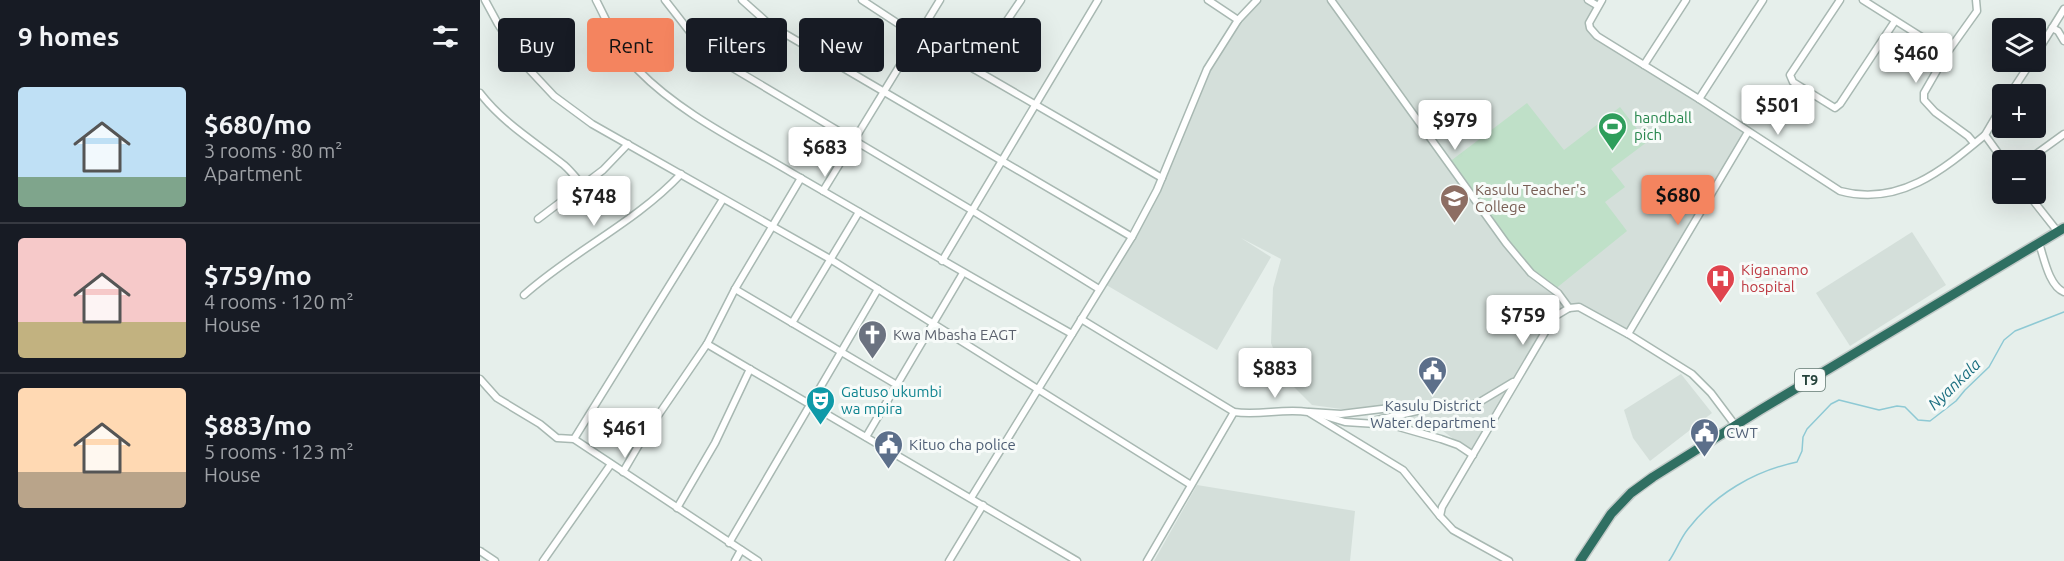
<!DOCTYPE html>
<html lang="en">
<head>
<meta charset="utf-8">
<style>
  body { margin:0; font-family:Ubuntu,sans-serif; background:#242831; color:#f1f3f6; height:100vh; display:flex; flex-direction:column; font-size:22px; white-space:nowrap }
  * { box-sizing:border-box; margin:0 }
  p { font-size:20px; color:#9ea1a6 }
  .icon { flex:none; width:33px; height:33px; fill:none; stroke:currentColor; stroke-width:2; stroke-linecap:round; stroke-linejoin:round }
  .map { position:relative; flex:1; overflow:hidden }
  .details { display:flex; flex-direction:column; background:#171b24; width:480px }
  .details>* { flex:none }
  .hud { position:absolute; left:18px; top:18px; width:570px; height:54px; display:flex; gap:12px }
  .fabs { position:absolute; left:1512px; top:18px; display:grid; gap:12px }
  .fabs a { display:grid; place-items:center; width:54px; height:54px; border-radius:6px; background:#171b24; box-shadow:0 6px 24px #0002; font-size:30px }
  .price { position:absolute; translate:-50% -51px; padding:0 14px; border-radius:6px; background:#fff; color:#222; font-size:20px; line-height:39px; filter:drop-shadow(0 2px 3px #0008) }
  .price::after { content:''; position:absolute; left:50%; top:36px; width:18px; height:14px; margin-left:-9px; background:inherit; clip-path:polygon(0 0,100% 0,50% 100%) }
  .price.on { background:#f4845f; color:#111 }
  ul { padding:0; list-style:none }
  li { display:flex; align-items:center; gap:18px; height:150px; padding:0 18px }
  li+li { border-top:2px solid #363941 }
  li span { display:grid; place-items:center; flex:none; width:168px; height:120px; border-radius:6px; color:#555 }
  li>.icon { margin-inline-start:auto }
  span .icon { width:72px; height:72px; fill:#fffc; stroke-width:1 }
  li b { font-size:26px }
  h2 { display:flex; justify-content:space-between; align-items:center; height:72px; padding:0 18px; font-size:26px }
  .pill { padding:0 21px; border-radius:6px; background:#171b24; box-shadow:0 6px 24px #0002; font-size:21px; line-height:54px }
  .pill.on { background:#f4845f; color:#111 }
  main { display:flex; flex:1; min-height:0 }
  .map>svg:first-child { display:block }
  .built { fill:#d4dfda }
  .pitch { fill:#bfe0c8 }
  .lines { fill:none; stroke-linecap:round; stroke-linejoin:round }
  .stream { stroke:#8ec9d4; stroke-width:1.5 }
  .minor-casing { stroke:#a8b8b2; stroke-width:9 }
  .highway-casing { stroke:#c2cac8; stroke-width:12 }
  .minor { stroke:#fff; stroke-width:6 }
  .highway { stroke:#2f6f62; stroke-width:9 }
  .labels { text-anchor:middle; dominant-baseline:central; stroke-width:6; stroke-linejoin:round; paint-order:stroke }
  .shield { fill:#f7fbf9; stroke:#637a73; stroke-width:1.5 }
  .shield-label { font-size:14px; font-weight:bold; fill:#24423a }
  .leisure-label { font-size:15px; fill:#27864d; stroke:#f7fbf9; text-anchor:start }
  .education-label { font-size:15px; fill:#785e54; stroke:#f7fbf9; text-anchor:start }
  .health-label { font-size:15px; fill:#be3a42; stroke:#f7fbf9; text-anchor:start }
  .worship-label { font-size:15px; fill:#5b616d; stroke:#f7fbf9; text-anchor:start }
  .culture-label { font-size:15px; fill:#0d838f; stroke:#f7fbf9; text-anchor:start }
  .service-label { font-size:15px; fill:#4e5e75; stroke:#f7fbf9; text-anchor:start }
  .water-label { font-size:16px; font-style:italic; fill:#1c6f80; stroke:#f7fbf9 }
</style>
</head>
<body>
<main>
<section class="details">
<h2>9 homes<svg class="icon" aria-label="filters" viewBox="0 0 24 24"><path d="M4 7h16M4 17h16"/><circle cx="9" cy="7" r="2"/><circle cx="15" cy="17" r="2"/></svg></h2>
<ul>
<li><span style="background:linear-gradient(#bfe0f5 75%,#7fa58c 0)"><svg class="icon" aria-label="home" viewBox="0 0 24 24"><path d="M3 11l9-7 9 7M6 9v11h12V9"/></svg></span><div><b>$680/mo</b><p>3 rooms · 80 m²</p><p>Apartment</p></div></li>
<li><span style="background:linear-gradient(#f6c9c9 70%,#c2b280 0)"><svg class="icon" aria-label="home" viewBox="0 0 24 24"><path d="M3 11l9-7 9 7M6 9v11h12V9"/></svg></span><div><b>$759/mo</b><p>4 rooms · 120 m²</p><p>House</p></div></li>
<li><span style="background:linear-gradient(#ffd9b3 70%,#b9a48a 0)"><svg class="icon" aria-label="home" viewBox="0 0 24 24"><path d="M3 11l9-7 9 7M6 9v11h12V9"/></svg></span><div><b>$883/mo</b><p>5 rooms · 123 m²</p><p>House</p></div></li>
</ul>
</section>
<div class="map">
<svg width="1584" height="561" viewBox="0 0 1584 561">
  <rect width="100%" height="100%" fill="#e6efeb"/>
  <g class="built">
    <polygon points="778,0 1109,0 1119,6 1111,23 1117,36 1268,131 1149,334 1100,307 1075,317 993,454 950,421 832,405 805,378 791,343 793,288 801,259 761,238 791,257 737,350 623,283 677,190 728,69 758,20"/>
    <polygon points="1432,232 1466,285 1370,346 1336,293"/>
    <polygon points="1201,374 1232,413 1170,461 1153,438 1144,410"/>
    <polygon points="717,485 875,511 870,561 674,561"/>
  </g>
  <polygon class="pitch" points="1047,103 1084,150 1140,107 1167,142 1131,169 1145,187 1125,202 1147,231 1074,290 1054,275 968,163"/>
  <g class="lines">
    <path class="stream" d="M1189 561C1196 551 1200 539 1208 529 1235 494 1274 471 1317 462L1322 451 1323 437 1327 429 1351 404 1359 400 1399 410 1417 406 1425 407 1438 420 1450 421 1476 401 1485 390 1509 367 1524 340 1535 331 1584 312"/>
    <defs>
      <g id="minor">
        <polyline points="5,0 18,24 45,65 74,96 112,124 350,259 711,485"/>
        <path d="M116 0C128 23 139 51 158 70 201 114 260 142 312 173 405 227 498 281 592 334"/>
        <polyline points="185,0 217,41 246,64 493,211 619,289"/>
        <polyline points="262,0 290,25 652,237"/>
        <polyline points="382,0 437,36 682,178"/>
        <polyline points="728,0 758,20"/>
        <polyline points="851,0 1026,243 1051,273 1078,293 1089,308"/>
        <polyline points="1108,0 1118,6"/>
        <path d="M1122 0 1109 23 1110 28 1117 36 1219 99 1360 191C1419 207 1463 170 1505 135"/>
        <polyline points="1360,0 1310,75 1313,82 1355,108 1360,104 1415,21"/>
        <polyline points="1383,0 1467,53"/>
        <polyline points="1572,28 1578,31 1584,41"/>
        <polyline points="1556,54 1584,9"/>
        <polyline points="1164,65 1206,0"/>
        <polyline points="494,69 541,0"/>
        <path d="M0 93C23 123 55 142 84 165 91 171 97 179 103 186"/>
        <polyline points="1530,94 1551,62"/>
        <polyline points="1219,99 1283,0"/>
        <polyline points="1522,106 1505,135 1523,160"/>
        <polyline points="1494,143 1488,136 1455,112 1444,100 1444,93 1467,53 1497,11 1496,0"/>
        <polyline points="1548,160 1584,134"/>
        <polyline points="343,191 460,0"/>
        <polyline points="1548,194 1578,232"/>
        <polyline points="58,219 123,170 148,144"/>
        <path d="M1559 243C1564 258 1569 286 1584 292"/>
        <polyline points="462,261 618,0"/>
        <polyline points="255,289 417,385"/>
        <path d="M44 295C93 251 155 223 201 174"/>
        <path d="M601 319 754 412C779 416 803 408 828 412L923 470 960 516"/>
        <polyline points="312,323 379,212"/>
        <polyline points="1148,334 1268,132"/>
        <polyline points="227,344 597,561"/>
        <polyline points="0,379 17,398 60,424 77,438 94,439 278,561"/>
        <polyline points="830,412 861,414 918,407 944,409 959,406 977,409 998,403 1033,382"/>
        <polyline points="842,415 865,422 912,425 961,439 978,445 993,455"/>
        <polyline points="893,421 941,410"/>
        <polyline points="386,437 483,273"/>
        <polyline points="94,439 243,199"/>
        <polyline points="143,472 164,436 227,344 255,289 321,178"/>
        <polyline points="491,498 652,237 677,190 727,69 758,20 777,0"/>
        <polyline points="197,508 235,443 270,369"/>
        <polyline points="249,543 398,289"/>
        <polyline points="0,551 15,561"/>
        <polyline points="63,561 131,464"/>
        <polyline points="255,561 261,550"/>
        <polyline points="469,561 503,505"/>
        <polyline points="667,561 754,412"/>
        <polyline points="1029,561 973,530 960,516 962,507 1074,317 1089,308 1099,307 1148,334 1212,374 1231,393 1255,425"/>
      </g>
      <polyline id="highway" points="1100,561 1131,514 1151,493 1173,477 1280,410 1584,228"/>
    </defs>
    <use href="#minor" class="minor-casing"/>
    <use href="#highway" class="highway-casing"/>
    <use href="#minor" class="minor"/>
    <use href="#highway" class="highway"/>
  </g>
  <defs>
    <symbol id="stadium-pin" viewBox="-11 -11 22 30"><path d="M0 17L-7.5 6A9.5 9.5 0 1 1 7.5 6Z" fill="#2e9e5b" stroke="#f7fbf9"/><path d="M0-5a6.5 5 0 1 0 0 10a6.5 5 0 1 0 0-10ZM-3.5-1.8h7v3.6h-7Z" fill="#fff"/></symbol>
    <symbol id="university-pin" viewBox="-11 -11 22 30"><path d="M0 17L-7.5 6A9.5 9.5 0 1 1 7.5 6Z" fill="#8d6e63" stroke="#f7fbf9"/><path d="M0-5L7-2L0 1L-7-2ZM-4 1L0 2.5L4 1V4Q0 6-4 4Z" fill="#fff"/></symbol>
    <symbol id="hospital-pin" viewBox="-11 -11 22 30"><path d="M0 17L-7.5 6A9.5 9.5 0 1 1 7.5 6Z" fill="#e0444e" stroke="#f7fbf9"/><path d="M-5-5h3v3.5h4V-5h3V5h-3V1.5h-4V5h-3Z" fill="#fff"/></symbol>
    <symbol id="church-pin" viewBox="-11 -11 22 30"><path d="M0 17L-7.5 6A9.5 9.5 0 1 1 7.5 6Z" fill="#6b7280" stroke="#f7fbf9"/><path d="M-1.2-6h2.4v3.5h3.3v2.4h-3.3V6h-2.4V-.1h-3.3v-2.4h3.3Z" fill="#fff"/></symbol>
    <symbol id="civic-pin" viewBox="-11 -11 22 30"><path d="M0 17L-7.5 6A9.5 9.5 0 1 1 7.5 6Z" fill="#5c6f8a" stroke="#f7fbf9"/><path d="M-.6-6.5H3V-4.5H.6V-3L4-1V1h2V6H-6V1h2V-1L-.6-3ZM-1.2 2.5V6h2.4V2.5Z" fill="#fff"/></symbol>
    <symbol id="theatre-pin" viewBox="-11 -11 22 30"><path d="M0 17L-7.5 6A9.5 9.5 0 1 1 7.5 6Z" fill="#0f9aa8" stroke="#f7fbf9"/><path d="M-5-5.5Q0-4 5-5.5V0Q5 5 0 6Q-5 5-5 0ZM-3.3-2.5H-1v1.5H-3.3ZM1-2.5H3.3v1.5H1ZM-2.8 1Q0 5.5 2.8 1Z" fill="#fff"/></symbol>
  </defs>
  <g fill-rule="evenodd">
    <use href="#stadium-pin" x="1116" y="110" width="33" height="45"/>
    <use href="#university-pin" x="958" y="182" width="33" height="45"/>
    <use href="#hospital-pin" x="1224" y="262" width="33" height="45"/>
    <use href="#church-pin" x="376" y="318" width="33" height="45"/>
    <use href="#civic-pin" x="936" y="354" width="33" height="45"/>
    <use href="#theatre-pin" x="324" y="384" width="33" height="45"/>
    <use href="#civic-pin" x="1208" y="416" width="33" height="45"/>
    <use href="#civic-pin" x="392" y="428" width="33" height="45"/>
  </g>
  <g class="labels">
    <rect class="shield" x="1315" y="369" width="30" height="22" rx="4.5"/>
    <g class="shield-label">
      <text x="1330" y="380">T9</text>
    </g>
    <g class="leisure-label">
      <text x="1154" y="117">handball<tspan x="1154" dy="17">pich</tspan></text>
    </g>
    <g class="education-label">
      <text x="995" y="189">Kasulu Teacher's<tspan x="995" dy="17">College</tspan></text>
    </g>
    <g class="health-label">
      <text x="1261" y="269">Kiganamo<tspan x="1261" dy="17">hospital</tspan></text>
    </g>
    <g class="worship-label">
      <text x="413" y="334">Kwa Mbasha EAGT</text>
    </g>
    <g class="culture-label">
      <text x="361" y="391">Gatuso ukumbi<tspan x="361" dy="17">wa mpira</tspan></text>
    </g>
    <g class="service-label">
      <text x="953" y="405" text-anchor="middle">Kasulu District<tspan x="953" dy="17">Water department</tspan></text>
      <text x="1246" y="432">CWT</text>
      <text x="429" y="444">Kituo cha police</text>
    </g>
    <g class="water-label">
      <text transform="translate(1474 384) rotate(-44)">Nyankala</text>
    </g>
  </g>
</svg>
<div class="fabs">
<a><svg class="icon" aria-label="layers" viewBox="0 0 24 24"><path d="M12 4l9 5-9 5-9-5zM3 14l9 5 9-5"/></svg></a>
<a>+</a>
<a>−</a>
</div>
<b class="price" style="left:1436px;top:84px">$460</b>
<b class="price" style="left:1298px;top:136px">$501</b>
<b class="price" style="left:975px;top:151px">$979</b>
<b class="price" style="left:345px;top:178px">$683</b>
<b class="price on" style="left:1198px;top:226px">$680</b>
<b class="price" style="left:114px;top:227px">$748</b>
<b class="price" style="left:1043px;top:346px">$759</b>
<b class="price" style="left:795px;top:399px">$883</b>
<b class="price" style="left:145px;top:459px">$461</b>
<div class="hud">
<a class="pill">Buy</a>
<a class="pill on">Rent</a>
<a class="pill">Filters</a>
<a class="pill">New</a>
<a class="pill">Apartment</a>
</div>
</div>
</main>
</body>
</html>
